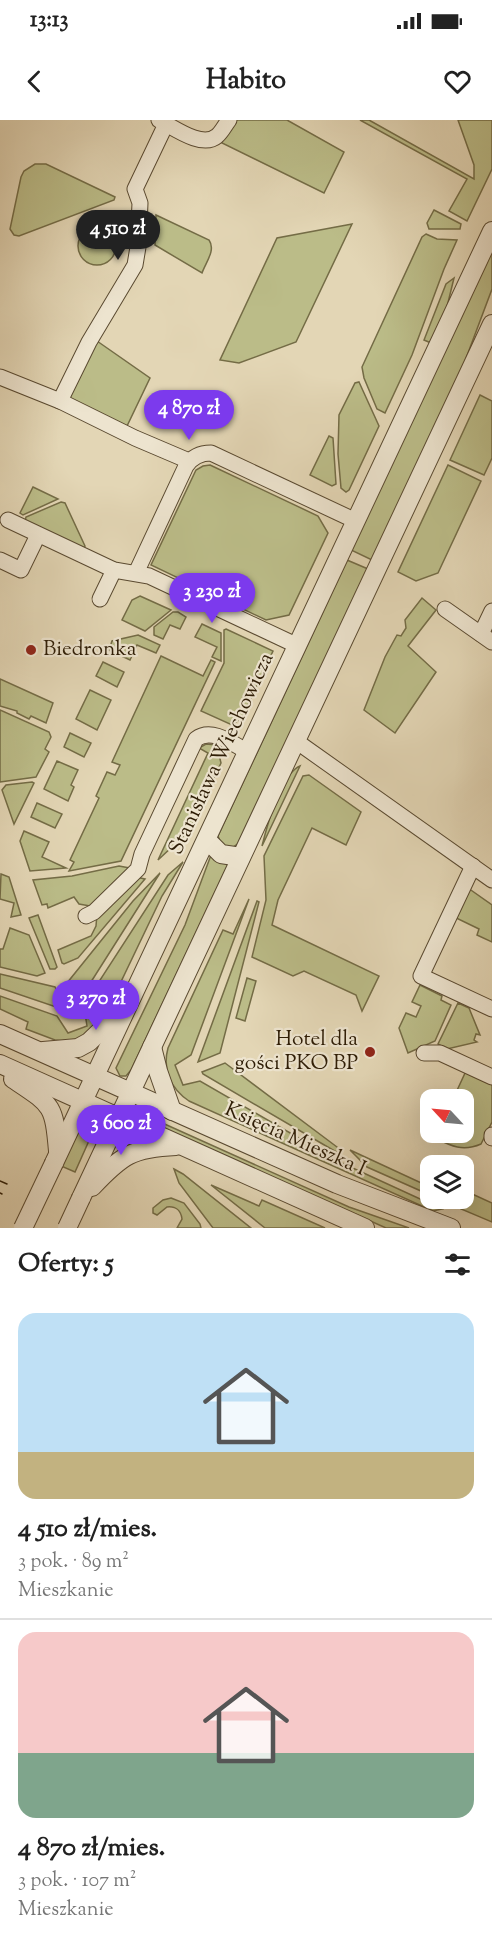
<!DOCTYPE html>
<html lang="pl">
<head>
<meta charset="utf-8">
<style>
  body { margin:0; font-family:"Sorts Mill Goudy",serif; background:#f2f2f2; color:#222; height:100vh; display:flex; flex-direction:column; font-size:22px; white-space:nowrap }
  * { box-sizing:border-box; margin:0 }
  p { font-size:20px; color:#767676 }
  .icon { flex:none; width:33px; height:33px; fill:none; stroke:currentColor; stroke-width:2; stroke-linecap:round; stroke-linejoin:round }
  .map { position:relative; height:1108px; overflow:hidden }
  .side { display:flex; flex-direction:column; background:#fff; flex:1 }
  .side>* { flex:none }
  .needle { width:39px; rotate:296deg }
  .controls { position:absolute; left:420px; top:969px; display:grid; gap:12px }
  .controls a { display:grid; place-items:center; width:54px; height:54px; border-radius:12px; background:#fff; box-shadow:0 6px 24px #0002; font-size:30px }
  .price { position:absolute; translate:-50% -51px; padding:0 14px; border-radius:21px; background:#7c3aed; color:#fff; font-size:20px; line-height:39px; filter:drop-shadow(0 2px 3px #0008) }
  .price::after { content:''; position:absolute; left:50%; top:36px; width:18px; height:14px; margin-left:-9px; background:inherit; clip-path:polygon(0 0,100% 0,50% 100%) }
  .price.on { background:#222; color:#fff }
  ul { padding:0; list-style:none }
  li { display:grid; align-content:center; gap:12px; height:318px; padding:0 18px }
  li+li { border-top:2px solid #e0e0e0 }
  li span { display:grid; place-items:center; height:186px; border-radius:18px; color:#555 }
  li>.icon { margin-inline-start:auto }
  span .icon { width:108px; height:108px; fill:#fffc; stroke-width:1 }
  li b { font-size:26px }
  h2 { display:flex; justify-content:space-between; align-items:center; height:72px; padding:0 18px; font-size:26px }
  .status { display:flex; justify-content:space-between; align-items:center; height:42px; padding:0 30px; background:#fff; direction:ltr }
  .status svg { height:16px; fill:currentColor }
  header { display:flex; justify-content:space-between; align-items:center; height:78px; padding:0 18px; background:#fff; font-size:27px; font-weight:800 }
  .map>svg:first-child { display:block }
  .green { fill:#bbbc88; stroke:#746c46; stroke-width:1.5 }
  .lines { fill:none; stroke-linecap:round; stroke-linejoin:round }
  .minor-casing { stroke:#5a4a31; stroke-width:17 }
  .tertiary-casing { stroke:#5a4a31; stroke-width:20 }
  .minor { stroke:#ede4cf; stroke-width:15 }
  .tertiary { stroke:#ede4cf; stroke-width:18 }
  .tram { stroke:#2d1c05; stroke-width:1.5 }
  .tertiary-bridge-casing { stroke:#5a4a31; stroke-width:20; stroke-linecap:butt }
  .tertiary-bridge { stroke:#ede4cf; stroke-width:18 }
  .poi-dot { fill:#8f2418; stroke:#ede4cf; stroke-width:2 }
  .labels { text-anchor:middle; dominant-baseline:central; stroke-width:4.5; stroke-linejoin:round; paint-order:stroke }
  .poi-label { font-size:21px; fill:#2d1c05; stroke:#ede4cf; text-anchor:start }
  .street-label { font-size:21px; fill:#2d1c05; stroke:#ede4cf }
</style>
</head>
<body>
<div class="status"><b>13:13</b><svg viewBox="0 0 49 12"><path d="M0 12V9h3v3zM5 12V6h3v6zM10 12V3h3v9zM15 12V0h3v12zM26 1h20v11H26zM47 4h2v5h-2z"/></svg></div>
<header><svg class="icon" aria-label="back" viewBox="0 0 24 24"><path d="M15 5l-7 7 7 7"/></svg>Habito<svg class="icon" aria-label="heart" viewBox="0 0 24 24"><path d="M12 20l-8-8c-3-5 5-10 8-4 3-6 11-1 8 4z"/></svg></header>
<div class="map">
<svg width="492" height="1108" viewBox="0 0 492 1108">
  <rect width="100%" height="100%" fill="#e3d6b5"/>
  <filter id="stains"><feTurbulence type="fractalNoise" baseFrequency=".00333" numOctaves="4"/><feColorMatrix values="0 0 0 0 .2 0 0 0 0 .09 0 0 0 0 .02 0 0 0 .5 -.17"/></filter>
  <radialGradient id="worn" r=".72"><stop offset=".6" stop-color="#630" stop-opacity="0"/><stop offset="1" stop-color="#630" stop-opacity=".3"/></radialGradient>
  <g class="green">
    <polygon points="235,0 287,0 344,32 324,73 220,22"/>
    <polygon points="360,0 369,0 474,59 474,45 458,0 492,0 492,49 467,101 449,91 467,59"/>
    <polygon points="35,44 46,44 115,77 114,80 19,116 14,115 10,109 21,57 24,51"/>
    <polygon points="434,90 461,104 460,109 429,109 427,103"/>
    <path d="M156 95 209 120C216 130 206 142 202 153L155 125Z"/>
    <polygon points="352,104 296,222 239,243 220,240 277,118"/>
    <circle cx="97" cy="126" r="19"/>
    <polygon points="426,114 437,119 457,120 444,149 412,235 385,293 377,289 364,258 362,247 422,117"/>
    <polygon points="492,131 492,169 462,249 372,440 351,430"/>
    <polygon points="454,158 445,195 431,223 424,220 446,164"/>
    <polygon points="97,221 150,258 127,306 69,279"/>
    <polygon points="359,262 379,306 349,370 346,372 341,368 338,334 339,295 355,263"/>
    <polygon points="480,275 492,281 492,338 484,355 450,340"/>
    <polygon points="329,316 333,318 336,364 332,366 310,355"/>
    <polygon points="210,345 318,396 328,413 289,495 266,500 151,445 196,350 203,346"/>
    <polygon points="448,345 481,361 438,453 416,461 398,452"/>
    <polygon points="33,367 58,379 23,395 20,393"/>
    <polygon points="61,382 65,383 85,426 84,429 25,401 26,397"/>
    <polygon points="347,440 368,449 239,723 230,729 221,724 218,716"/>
    <polygon points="140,476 171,490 145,511 122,500 132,480"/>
    <polygon points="422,478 436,490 408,526 436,552 395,613 364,590 385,537 397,515 401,516 406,508 405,500"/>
    <polygon points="173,492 178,492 186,497 180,509 170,505 163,519 154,515 154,507"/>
    <polygon points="202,504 221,513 221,541 212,537 217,527 195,517"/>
    <polygon points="226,509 273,531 242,598 232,605 201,591 224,543 224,510"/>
    <polygon points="138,515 160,525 156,533 137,525 130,540 109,530 112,521"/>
    <polygon points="161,536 203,556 211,540 215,542 121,741 69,751 74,742 70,740 99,678 96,676 107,652 115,655 120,645 112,642"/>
    <polygon points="103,542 124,552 117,567 96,556"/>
    <polygon points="0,559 53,583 46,603 31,596 29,599 17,593 17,591 0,586"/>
    <polygon points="90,570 111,580 97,610 76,599"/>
    <polygon points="0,590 49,612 51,617 45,629 49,632 36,657 0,662"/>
    <polygon points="70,613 91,623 84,637 64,627"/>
    <polygon points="206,624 217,625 215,632 219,635 221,643 189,711 158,740 208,633 199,628"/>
    <polygon points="57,641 78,650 71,665 74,667 68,681 44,669"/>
    <path d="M300 646 262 726C267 706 281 654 300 646Z"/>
    <polygon points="309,655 361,692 346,725 312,708 278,780 272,805 379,856 362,891 356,875 304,851 293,856 252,837 266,780 264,736 303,656"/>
    <polygon points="32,662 34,663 14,704 2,670 6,665"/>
    <polygon points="37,683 62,694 55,708 31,697"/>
    <polygon points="24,711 49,722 42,737 66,748 30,751 20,721"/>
    <polygon points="211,735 228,745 131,950 126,956 120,956 116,948 185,805"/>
    <polygon points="183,742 162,776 106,893 80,919 63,921 55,920 26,909 28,902 0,889 0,876 57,896 68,913 87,906 84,887 89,877 168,755"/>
    <polygon points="119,746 135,749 90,786 79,784 74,777 48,788 47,784 42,785 33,760 72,756"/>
    <polygon points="160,753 77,884 74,885 67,863 133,781"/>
    <polygon points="1,754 9,757 21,795 11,797 14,783 0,779"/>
    <polygon points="136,757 145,759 78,838 64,844 62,843 58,830 91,816 96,806 97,794"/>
    <polygon points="468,768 492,785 492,822 477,815 479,809 452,796"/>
    <path d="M249 779 191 935 175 945 183 965 200 961 344 1044 442 1089 433 1091 189 981C171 969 162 950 168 928L223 810 233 814Z"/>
    <polygon points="257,781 259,782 220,933 198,942"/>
    <polygon points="38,795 57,847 55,849 50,849 29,798"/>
    <polygon points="10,808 29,815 45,853 37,856 0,847 0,829 3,829"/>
    <polygon points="0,854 55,867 65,890 0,868"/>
    <polygon points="247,858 256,861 245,901 236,898"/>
    <polygon points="420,865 442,876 441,880 451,885 435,921 408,933 399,908 406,893 416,897 421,886 412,882"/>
    <polygon points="458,883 469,888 480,915 476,914 474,920 477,922 447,929 438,924"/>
    <polygon points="225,943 341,1030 341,1031 338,1033 203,954 202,952"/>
    <path d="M466 951 492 963V1002L481 1024C463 1032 451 1026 435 1018L437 1013 464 1012V980L453 979Z"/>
    <polygon points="149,997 349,1087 409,1108 386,1108 147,1001 146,998"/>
    <polygon points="84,1006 90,1008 92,1014 75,1052 61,1046 80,1009"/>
    <polygon points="350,1030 430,1067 430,1075 367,1047"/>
    <polygon points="174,1049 183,1054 251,1108 213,1108 179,1063"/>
    <polygon points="211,1065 259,1086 262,1080 325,1108 265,1108"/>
    <polygon points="470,1073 492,1083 492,1102 461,1089"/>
    <path d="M171 1078 184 1083 200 1104 201 1108H177L182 1099C181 1091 176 1086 167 1087L157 1095 153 1093V1088L163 1080Z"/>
  </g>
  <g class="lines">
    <defs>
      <g id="minor">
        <path d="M159 0C173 7 202 29 217 16 222 12 225 5 229 0"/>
        <polyline points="0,257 60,281 135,318 189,341"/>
        <polyline points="60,281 89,222 135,145 138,127 140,83 135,69 166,4"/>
        <polyline points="8,400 114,450 149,456 298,526"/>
        <polyline points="0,440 21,450 38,415"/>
        <path d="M136 453 186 346C192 337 200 333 211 333L356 401"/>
        <polyline points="100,479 114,450"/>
        <polyline points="445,489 492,522"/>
        <polyline points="481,514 492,491"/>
        <polyline points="296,621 492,760"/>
        <polyline points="473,746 421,856 492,889"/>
        <path d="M86 796 94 792 138 749 142 734 196 619C212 607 233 624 248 632"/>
        <polyline points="424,933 440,933 492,957"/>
        <polyline points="492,1015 492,1018"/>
      </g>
      <g id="tertiary">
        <polyline points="207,720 221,734 241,737"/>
        <polyline points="0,914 337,1064 451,1108"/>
        <polyline points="152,927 158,951 172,991"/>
        <polyline points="43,931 78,928 89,922 119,893"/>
        <polyline points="0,944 365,1108"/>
        <path d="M13 959C52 985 54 984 58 1031"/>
        <polyline points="54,1043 492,111"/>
        <path d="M92 1067C122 1035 132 1028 176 1026"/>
        <polyline points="81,1078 492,204"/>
      </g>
    </defs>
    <use href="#minor" class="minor-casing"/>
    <use href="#tertiary" class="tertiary-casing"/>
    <use href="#minor" class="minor"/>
    <use href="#tertiary" class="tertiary"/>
    <g class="tram">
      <polyline points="0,1061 7,1064"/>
      <polyline points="0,1073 2,1074"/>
    </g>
    <defs>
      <g id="tertiary-bridge">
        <polyline points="23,1108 54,1043"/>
        <polyline points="67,1108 81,1078"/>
      </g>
    </defs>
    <use href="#tertiary-bridge" class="tertiary-bridge-casing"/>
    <use href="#tertiary-bridge" class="tertiary-bridge"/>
  </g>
  <g class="poi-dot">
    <circle cx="31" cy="530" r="6"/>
    <circle cx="370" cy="932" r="6"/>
  </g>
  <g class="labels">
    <g class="poi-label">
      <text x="43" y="530">Biedronka</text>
      <text x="358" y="920" text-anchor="end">Hotel dla<tspan x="358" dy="24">gości PKO BP</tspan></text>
    </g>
    <g class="street-label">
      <text transform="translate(222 634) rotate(-65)">Stanisława Wiechowicza</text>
      <text transform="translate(295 1020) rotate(24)">Księcia Mieszka I</text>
    </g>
  </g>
  <rect width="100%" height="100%" filter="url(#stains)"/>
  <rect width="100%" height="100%" fill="url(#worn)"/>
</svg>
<div class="controls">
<a><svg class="needle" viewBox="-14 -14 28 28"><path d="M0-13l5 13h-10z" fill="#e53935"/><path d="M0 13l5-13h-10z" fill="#767676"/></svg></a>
<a><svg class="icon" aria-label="layers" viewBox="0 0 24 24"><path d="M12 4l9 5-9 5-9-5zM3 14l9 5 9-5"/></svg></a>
</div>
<b class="price on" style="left:118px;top:141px">4 510 zł</b>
<b class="price" style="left:189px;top:321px">4 870 zł</b>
<b class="price" style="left:212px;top:504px">3 230 zł</b>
<b class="price" style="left:96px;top:911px">3 270 zł</b>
<b class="price" style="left:121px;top:1036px">3 600 zł</b>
</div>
<section class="side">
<h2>Oferty: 5<svg class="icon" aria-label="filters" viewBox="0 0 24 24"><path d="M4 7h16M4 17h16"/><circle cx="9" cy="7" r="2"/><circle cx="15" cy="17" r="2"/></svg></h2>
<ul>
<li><span style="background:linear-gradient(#bfe0f5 75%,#c2b280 0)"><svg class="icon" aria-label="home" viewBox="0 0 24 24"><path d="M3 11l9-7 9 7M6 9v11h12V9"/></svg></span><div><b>4 510 zł/mies.</b><p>3 pok. · 89 m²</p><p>Mieszkanie</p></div></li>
<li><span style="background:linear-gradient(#f6c9c9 65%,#7fa58c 0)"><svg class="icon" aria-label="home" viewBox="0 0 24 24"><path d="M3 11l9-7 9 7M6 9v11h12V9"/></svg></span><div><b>4 870 zł/mies.</b><p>3 pok. · 107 m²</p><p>Mieszkanie</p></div></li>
</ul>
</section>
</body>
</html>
